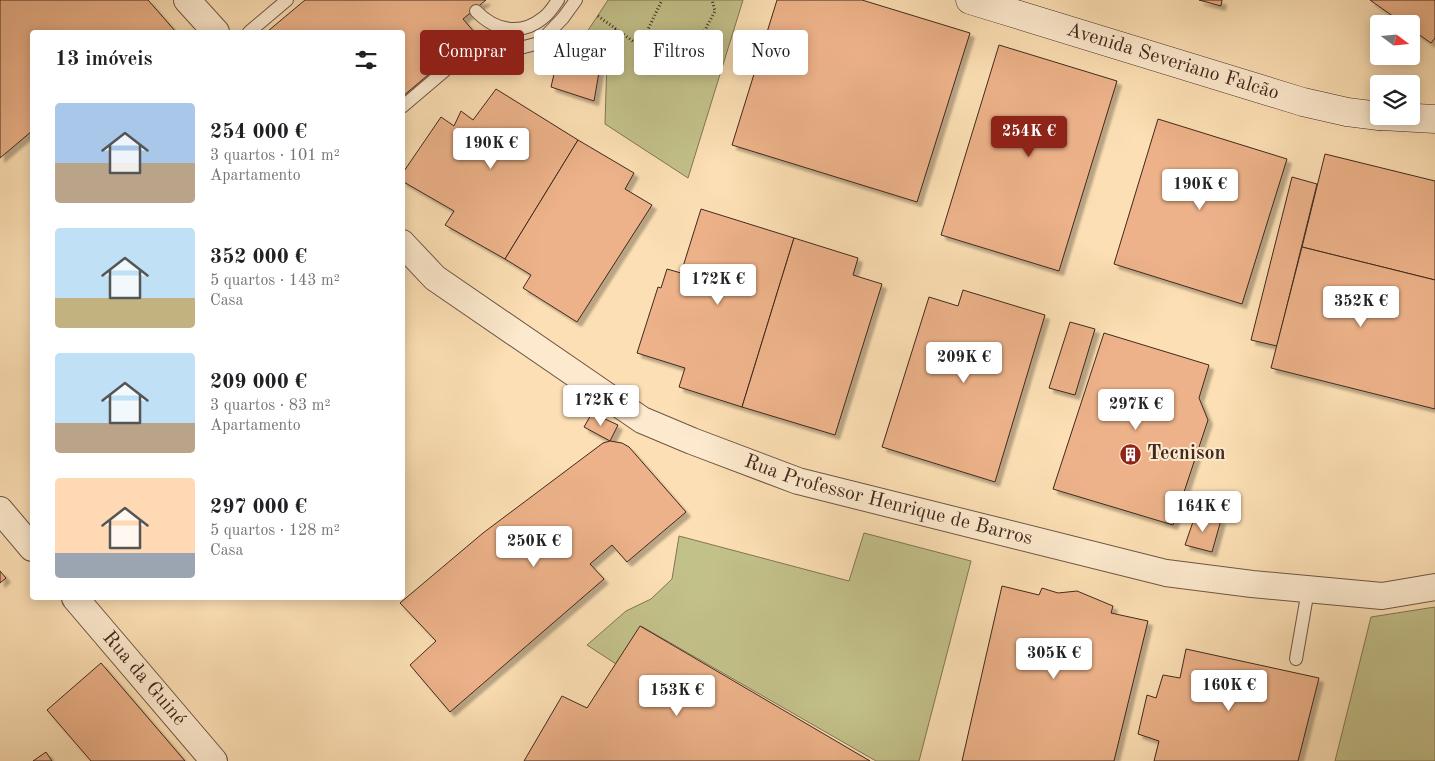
<!DOCTYPE html>
<html lang="pt">
<head>
<meta charset="utf-8">
<style>
  body { margin:0; font-family:"Old Standard TT",serif; background:#f6f6f6; color:#202124; height:100vh; display:flex; flex-direction:column; font-size:19px; white-space:nowrap }
  * { box-sizing:border-box; margin:0 }
  p { font-size:16px; color:#757577 }
  .icon { flex:none; width:28px; height:28px; fill:none; stroke:currentColor; stroke-width:2; stroke-linecap:round; stroke-linejoin:round }
  .map { position:relative; flex:1; overflow:hidden }
  .details { position:absolute; left:30px; top:30px; width:375px; height:570px; display:flex; flex-direction:column; background:#fff; border-radius:5px; box-shadow:0 2px 12px #0003 }
  .details>* { flex:none }
  .hud { position:absolute; left:420px; top:30px; width:475px; height:45px; display:flex; gap:10px }
  .needle { width:32px; rotate:106deg }
  .buttons { position:absolute; left:1370px; top:15px; display:grid; gap:10px }
  .buttons a { display:grid; place-items:center; width:50px; height:50px; border-radius:5px; background:#fff; box-shadow:0 2px 12px #0003; font-size:25px }
  .price { position:absolute; translate:-50% -42px; padding:0 11px; border-radius:5px; background:#fff; color:#222; font-size:16px; line-height:32px; filter:drop-shadow(0 1px 2px #0008) }
  .price::after { content:''; position:absolute; left:50%; top:30px; width:15px; height:11px; margin-left:-8px; background:inherit; clip-path:polygon(0 0,100% 0,50% 100%) }
  .price.current { background:#8f2418; color:#fff }
  ul { padding:0; list-style:none }
  li { display:flex; align-items:center; gap:15px; height:125px; padding:0 25px }
  li span { display:grid; place-items:center; flex:none; width:140px; height:100px; border-radius:5px; color:#555 }
  li>.icon { margin-inline-start:auto }
  span .icon { width:60px; height:60px; fill:#fffc; stroke-width:1 }
  li b { font-size:21px }
  h2 { display:flex; justify-content:space-between; align-items:center; height:60px; padding:0 25px; font-size:21px }
  .tag { padding:0 18px; border-radius:5px; background:#fff; box-shadow:0 2px 12px #0003; font-size:18px; line-height:45px }
  .tag.current { background:#8f2418; color:#fff }
  .map>svg:first-child { display:block }
  .green { fill:#c3c18a; stroke:#827554 }
  .building { fill:#edb289; stroke:#40291e; filter:url(#shadow) }
  .lines { fill:none; stroke-linecap:round; stroke-linejoin:round }
  .lane-casing { stroke:#6f5644; stroke-width:14 }
  .street-casing { stroke:#6f5644; stroke-width:28 }
  .secondary-casing { stroke:#40291e; stroke-width:29 }
  .path { stroke:#40291e; stroke-width:3; stroke-dasharray:1 2.5; stroke-linecap:butt }
  .lane { stroke:#fdeace; stroke-width:12 }
  .street { stroke:#fdeace; stroke-width:26 }
  .secondary { stroke:#fdeace; stroke-width:28 }
  .labels { text-anchor:middle; dominant-baseline:central; stroke-width:4; stroke-linejoin:round; paint-order:stroke }
  .street-label { font-size:20px; fill:#40291e; stroke:#fdeace }
  .poi-label { font-size:20px; font-weight:bold; fill:#40291e; stroke:#fdeace; text-anchor:start }
</style>
</head>
<body>
<div class="map">
<svg width="1435" height="761" viewBox="0 0 1435 761">
  <defs>
    <filter id="shadow"><feDropShadow dx="4.5" dy="4.5" stdDeviation="1" flood-color="#0004"/></filter>
  </defs>
  <rect width="100%" height="100%" fill="#fcdfb4"/>
  <filter id="stains"><feTurbulence type="fractalNoise" baseFrequency=".004" numOctaves="4"/><feColorMatrix values="0 0 0 0 .2 0 0 0 0 .09 0 0 0 0 .02 0 0 0 .5 -.17"/></filter>
  <radialGradient id="worn" r=".72"><stop offset=".6" stop-color="#630" stop-opacity="0"/><stop offset="1" stop-color="#630" stop-opacity=".3"/></radialGradient>
  <g class="green">
    <polygon points="608,0 743,0 688,178 605,124 607,57 581,41"/>
    <polygon points="864,533 971,561 919,761 876,761 641,626 616,664 587,645 626,611 651,599 672,579 679,536 849,581"/>
    <polygon points="1435,607 1435,761 1335,761 1371,617"/>
  </g>
  <g class="building">
    <polygon points="0,0 148,0 176,32 32,32 32,131 0,158"/>
    <polygon points="305,0 486,0 463,19 476,34 402,97 402,32 269,32 268,31"/>
    <polygon points="777,0 862,0 970,33 917,202 732,145"/>
    <polygon points="1199,0 1222,0 1221,6"/>
    <polygon points="1370,0 1435,0 1435,38 1431,43 1411,29 1411,24 1404,24"/>
    <polygon points="561,44 602,55 594,101 551,87"/>
    <polygon points="999,45 1117,81 1059,271 941,235"/>
    <polygon points="496,89 578,140 505,259 445,225 454,211 402,181 402,174 441,117 454,126 461,111 473,120"/>
    <polygon points="1158,119 1287,159 1242,304 1114,264"/>
    <polygon points="578,140 634,173 625,189 652,205 577,322 523,288 531,275 505,259"/>
    <polygon points="1325,154 1435,181 1435,280 1302,247"/>
    <polygon points="1292,177 1317,184 1277,346 1251,340"/>
    <polygon points="701,209 794,238 742,407 679,387 685,368 637,353 658,287 661,288 667,269 681,273"/>
    <polygon points="794,238 858,258 853,275 882,284 835,435 742,407"/>
    <polygon points="1302,247 1435,280 1435,409 1271,368"/>
    <polygon points="963,290 1045,315 995,482 882,447 929,297 958,306"/>
    <polygon points="1070,322 1095,329 1075,395 1049,388"/>
    <polygon points="1104,333 1209,365 1199,398 1208,420 1173,525 1053,489"/>
    <polygon points="592,413 618,425 610,441 584,427"/>
    <polygon points="610,441 622,443 629,447 686,512 627,562 612,545 590,564 604,579 450,712 410,665 436,641 400,603 483,533 603,443"/>
    <polygon points="1196,513 1221,520 1212,552 1185,545"/>
    <polygon points="0,571 6,578 0,583"/>
    <polygon points="1002,586 1039,595 1042,588 1058,593 1077,591 1113,606 1111,613 1148,621 1114,761 962,761"/>
    <polygon points="640,626 870,761 524,761 562,696 587,708"/>
    <polygon points="1186,649 1319,678 1298,761 1154,761 1159,741 1138,734 1147,695 1156,698 1163,675 1180,678"/>
    <polygon points="101,663 185,761 91,761 47,710"/>
    <polygon points="46,752 52,761 33,761"/>
  </g>
  <g class="lines">
    <defs>
      <g id="lane">
        <path d="M476 11C495 31 521 36 543 18 549 14 554 6 558 0"/>
        <polyline points="249,32 287,0"/>
        <polyline points="402,107 481,40 500,41 524,47 539,43 563,18 576,0"/>
        <polyline points="1296,659 1308,590"/>
      </g>
      <g id="street">
        <polyline points="187,0 216,32"/>
        <path id="s1" d="M402 243 435 278 642 420 692 441 798 481 1166 573 1252 584 1382 596 1435 587"/>
        <polyline points="0,510 32,548"/>
        <path id="s2" d="M75 598 214 761"/>
      </g>
      <g id="secondary">
        <path id="s3" d="M970 0 1303 102 1347 112 1379 116"/>
        <polyline points="1381,116 1435,119"/>
      </g>
    </defs>
    <use href="#lane" class="lane-casing"/>
    <use href="#street" class="street-casing"/>
    <use href="#secondary" class="secondary-casing"/>
    <g class="path">
      <polyline points="598,16 634,42 643,40 662,0"/>
      <path d="M647 32C664 41 677 40 696 41L705 30 715 11 712 0"/>
      <polyline points="566,40 590,47 599,43 616,29"/>
    </g>
    <use href="#lane" class="lane"/>
    <use href="#street" class="street"/>
    <use href="#secondary" class="secondary"/>
  </g>
  <defs>
    <symbol id="building-disc" viewBox="-11 -11 22 22"><circle r="9.5" fill="#8f2418" stroke="#fdeace"/><path d="M-4-6H4V6H1V3H-1V6H-4ZM-2.5-4.3h1.7v1.8h-1.7ZM.8-4.3h1.7v1.8H.8ZM-2.5-1h1.7V.8h-1.7ZM.8-1h1.7V.8H.8Z" fill="#fff"/></symbol>
  </defs>
  <g fill-rule="evenodd">
    <use href="#building-disc" x="1118" y="442" width="25" height="25"/>
  </g>
  <g class="labels">
    <g class="street-label">
      <text stroke="none"><textPath href="#s3" startOffset="212">Avenida Severiano Falcão</textPath></text>
      <text stroke="none"><textPath href="#s1" startOffset="559">Rua Professor Henrique de Barros</textPath></text>
      <text stroke="none"><textPath href="#s2" startOffset="106">Rua da Guiné</textPath></text>
    </g>
    <g class="poi-label">
      <text x="1147" y="454">Tecnison</text>
    </g>
  </g>
  <rect width="100%" height="100%" filter="url(#stains)"/>
  <rect width="100%" height="100%" fill="url(#worn)"/>
</svg>
<div class="buttons">
<a><svg class="needle" viewBox="-14 -14 28 28"><path d="M0-13l5 13h-10z" fill="#e53935"/><path d="M0 13l5-13h-10z" fill="#757577"/></svg></a>
<a><svg class="icon" aria-label="layers" viewBox="0 0 24 24"><path d="M12 4l9 5-9 5-9-5zM3 14l9 5 9-5"/></svg></a>
</div>
<b class="price current" style="left:1029px;top:158px">254K €</b>
<b class="price" style="left:491px;top:170px">190K €</b>
<b class="price" style="left:1200px;top:211px">190K €</b>
<b class="price" style="left:718px;top:306px">172K €</b>
<b class="price" style="left:1361px;top:328px">352K €</b>
<b class="price" style="left:964px;top:384px">209K €</b>
<b class="price" style="left:601px;top:427px">172K €</b>
<b class="price" style="left:1136px;top:431px">297K €</b>
<b class="price" style="left:1203px;top:533px">164K €</b>
<b class="price" style="left:534px;top:568px">250K €</b>
<b class="price" style="left:1054px;top:680px">305K €</b>
<b class="price" style="left:1229px;top:712px">160K €</b>
<b class="price" style="left:677px;top:717px">153K €</b>
<div class="hud">
<a class="tag current">Comprar</a>
<a class="tag">Alugar</a>
<a class="tag">Filtros</a>
<a class="tag">Novo</a>
</div>
<section class="details">
<h2>13 imóveis<svg class="icon" aria-label="filters" viewBox="0 0 24 24"><path d="M4 7h16M4 17h16"/><circle cx="9" cy="7" r="2"/><circle cx="15" cy="17" r="2"/></svg></h2>
<ul>
<li><span style="background:linear-gradient(#a9c7e8 60%,#b9a48a 0)"><svg class="icon" aria-label="home" viewBox="0 0 24 24"><path d="M3 11l9-7 9 7M6 9v11h12V9"/></svg></span><div><b>254 000 €</b><p>3 quartos · 101 m²</p><p>Apartamento</p></div></li>
<li><span style="background:linear-gradient(#bfe0f5 70%,#c2b280 0)"><svg class="icon" aria-label="home" viewBox="0 0 24 24"><path d="M3 11l9-7 9 7M6 9v11h12V9"/></svg></span><div><b>352 000 €</b><p>5 quartos · 143 m²</p><p>Casa</p></div></li>
<li><span style="background:linear-gradient(#bfe0f5 70%,#b9a48a 0)"><svg class="icon" aria-label="home" viewBox="0 0 24 24"><path d="M3 11l9-7 9 7M6 9v11h12V9"/></svg></span><div><b>209 000 €</b><p>3 quartos · 83 m²</p><p>Apartamento</p></div></li>
<li><span style="background:linear-gradient(#ffd9b3 75%,#9aa5b1 0)"><svg class="icon" aria-label="home" viewBox="0 0 24 24"><path d="M3 11l9-7 9 7M6 9v11h12V9"/></svg></span><div><b>297 000 €</b><p>5 quartos · 128 m²</p><p>Casa</p></div></li>
</ul>
</section>
</div>
</body>
</html>
